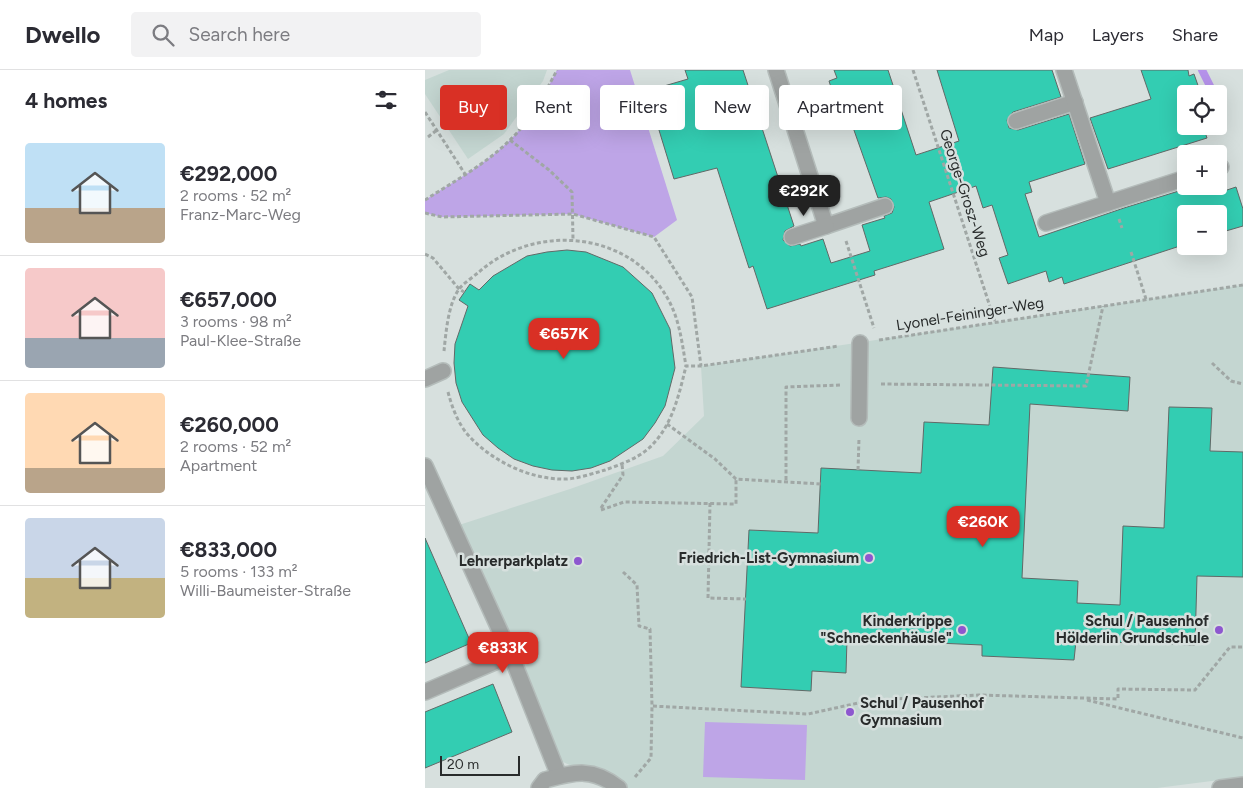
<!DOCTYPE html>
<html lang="en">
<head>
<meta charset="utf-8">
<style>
  body { margin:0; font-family:Figtree,sans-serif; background:#f2f2f3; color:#2b2b33; height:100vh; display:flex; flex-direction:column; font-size:19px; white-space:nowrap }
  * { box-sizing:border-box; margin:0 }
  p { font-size:16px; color:#7c7c81 }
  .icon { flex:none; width:28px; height:28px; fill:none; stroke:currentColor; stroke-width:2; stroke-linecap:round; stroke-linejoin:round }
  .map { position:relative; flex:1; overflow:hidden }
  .side { display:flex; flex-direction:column; background:#fff; width:425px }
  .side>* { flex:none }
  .hud { position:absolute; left:15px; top:15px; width:475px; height:45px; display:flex; gap:10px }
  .tools { position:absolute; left:752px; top:15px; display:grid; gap:10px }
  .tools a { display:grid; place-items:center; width:50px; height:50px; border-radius:5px; background:#fff; box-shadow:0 5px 20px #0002; font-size:25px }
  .scale { position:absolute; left:15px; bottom:12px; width:80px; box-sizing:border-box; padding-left:5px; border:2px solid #282b2b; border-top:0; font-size:14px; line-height:18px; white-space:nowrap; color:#282b2b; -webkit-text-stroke:4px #d7e0de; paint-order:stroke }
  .price { position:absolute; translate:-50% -42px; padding:0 11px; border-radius:10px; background:#d93025; color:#fff; font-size:16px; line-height:32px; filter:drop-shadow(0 1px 2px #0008) }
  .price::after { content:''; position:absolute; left:50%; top:30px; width:15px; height:11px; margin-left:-8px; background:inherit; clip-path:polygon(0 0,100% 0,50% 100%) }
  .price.on { background:#222; color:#fff }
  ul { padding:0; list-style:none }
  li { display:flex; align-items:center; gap:15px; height:125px; padding:0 25px }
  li+li { border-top:1px solid #e1e1e2 }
  li span { display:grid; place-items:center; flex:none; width:140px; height:100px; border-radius:5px; color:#555 }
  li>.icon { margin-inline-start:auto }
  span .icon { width:60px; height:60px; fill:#fffc; stroke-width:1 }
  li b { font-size:21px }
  h2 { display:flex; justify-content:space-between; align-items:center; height:60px; padding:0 25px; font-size:21px }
  .chip { padding:0 18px; border-radius:5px; background:#fff; box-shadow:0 5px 20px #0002; font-size:18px; line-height:45px }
  .chip.on { background:#d93025; color:#fff }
  header { display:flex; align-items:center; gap:30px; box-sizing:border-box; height:70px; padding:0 25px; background:#fff; border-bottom:1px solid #e1e1e2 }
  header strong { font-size:24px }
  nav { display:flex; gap:28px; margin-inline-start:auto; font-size:18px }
  .search { width:350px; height:45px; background:#f2f2f3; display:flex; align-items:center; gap:12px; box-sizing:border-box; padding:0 18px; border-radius:5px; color:#7c7c81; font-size:19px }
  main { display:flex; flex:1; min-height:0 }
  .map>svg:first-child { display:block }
  .built { fill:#c4d6d1 }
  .green { fill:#bea5e7 }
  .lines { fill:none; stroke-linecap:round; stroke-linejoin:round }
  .stream { stroke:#b592ea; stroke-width:8 }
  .building { fill:#33cdb2; stroke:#616967 }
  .minor-casing { stroke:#b4bcba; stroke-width:18 }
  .path { stroke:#a0a7a5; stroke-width:3; stroke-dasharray:4 2.5; stroke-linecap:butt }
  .minor { stroke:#9fa3a2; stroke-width:15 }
  .poi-dot { fill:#8d57cf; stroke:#d7e0de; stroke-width:2 }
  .labels { text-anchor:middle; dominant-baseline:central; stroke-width:5; stroke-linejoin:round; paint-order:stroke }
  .street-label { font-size:15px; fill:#282b2b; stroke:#d7e0de }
  .poi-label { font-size:15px; font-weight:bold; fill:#282b2b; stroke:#d7e0de; text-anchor:end }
</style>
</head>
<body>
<header>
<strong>Dwello</strong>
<div class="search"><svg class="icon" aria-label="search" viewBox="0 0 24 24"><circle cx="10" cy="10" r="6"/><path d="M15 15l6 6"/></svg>Search here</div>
<nav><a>Map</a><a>Layers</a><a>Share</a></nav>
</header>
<main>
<section class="side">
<h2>4 homes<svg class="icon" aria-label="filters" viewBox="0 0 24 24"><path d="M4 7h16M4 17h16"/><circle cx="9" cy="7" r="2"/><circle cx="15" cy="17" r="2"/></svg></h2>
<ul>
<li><span style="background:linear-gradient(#bfe0f5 65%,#b9a48a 0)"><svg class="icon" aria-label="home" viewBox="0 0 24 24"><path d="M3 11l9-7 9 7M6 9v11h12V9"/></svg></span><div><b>€292,000</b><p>2 rooms · 52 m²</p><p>Franz-Marc-Weg</p></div></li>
<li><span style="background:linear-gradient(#f6c9c9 70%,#9aa5b1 0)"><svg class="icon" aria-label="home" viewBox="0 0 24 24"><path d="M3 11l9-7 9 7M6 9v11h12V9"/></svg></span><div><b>€657,000</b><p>3 rooms · 98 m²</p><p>Paul-Klee-Straße</p></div></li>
<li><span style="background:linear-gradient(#ffd9b3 75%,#b9a48a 0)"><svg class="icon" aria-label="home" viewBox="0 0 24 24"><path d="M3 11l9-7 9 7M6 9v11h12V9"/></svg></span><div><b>€260,000</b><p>2 rooms · 52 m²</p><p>Apartment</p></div></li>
<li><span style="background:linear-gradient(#c9d6e8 60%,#c2b280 0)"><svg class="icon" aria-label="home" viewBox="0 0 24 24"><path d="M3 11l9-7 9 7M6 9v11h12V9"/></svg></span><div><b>€833,000</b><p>5 rooms · 133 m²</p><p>Willi-Baumeister-Straße</p></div></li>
</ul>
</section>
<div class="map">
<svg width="818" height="718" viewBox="0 0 818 718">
  <rect width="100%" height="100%" fill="#d7e0de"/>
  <g class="built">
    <polygon points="24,0 122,0 118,11 79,64 43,89 0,24 0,10"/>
    <polygon points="818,215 818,707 732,718 194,718 136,691 34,455 145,419 238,386 279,346 276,296"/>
  </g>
  <g class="green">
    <path d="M132 0H205L252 150 229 167 148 144 17 147 0 143V130C28 112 61 94 85 70 105 51 119 25 132 0Z"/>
    <polygon points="280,652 382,655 380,710 278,707"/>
  </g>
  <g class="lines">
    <g class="stream">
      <polyline points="777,0 789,24"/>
      <polyline points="794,32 796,36"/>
    </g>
  </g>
  <g class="building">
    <polygon points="260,0 318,0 369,156 360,161 358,170 365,176 375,174 376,176 398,169 406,193 445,181 437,155 460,148 459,146 467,143 469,137 466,129 461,127 453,128 425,49 417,52 404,11 412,8 409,0 463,0 491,85 534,71 512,0 627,0 636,27 588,42 582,50 584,58 593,60 644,44 660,94 604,112 607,122 600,124 614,167 699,138 770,116 798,116 799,121 811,117 818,139 818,156 794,163 794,144 761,144 761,174 639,214 637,207 624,212 621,201 583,214 574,188 583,185 567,135 558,138 551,116 504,132 519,179 449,201 450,205 342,239 328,196 324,198 292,98 249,109 222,21 263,9"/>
    <polygon points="716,0 763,0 764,6 769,4 776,24 761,24 761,56 778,56 782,68 683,99 665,48 726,29"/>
    <polygon points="142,180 161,182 198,197 227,223 245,259 250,298 240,336 230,353 218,369 185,391 166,398 147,401 127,400 108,396 89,389 73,378 58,365 37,332 31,313 29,293 30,274 43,236 34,230 45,214 54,220 68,206 102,186 122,182"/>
    <polygon points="568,297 705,307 703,341 605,334 597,508 653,511 652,533 695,535 698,456 739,458 744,337 787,338 785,381 818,382 818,507 772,506 770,575 651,571 649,590 557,586 557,575 422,569 421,603 387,601 386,621 316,617 324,460 393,463 396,398 496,403 499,352 564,355"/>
    <polygon points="0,468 46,573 0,593"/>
    <polygon points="68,614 87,662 0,698 0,642"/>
  </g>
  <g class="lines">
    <defs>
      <g id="minor">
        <polyline points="351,0 401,156 460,136"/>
        <polyline points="591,51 650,32"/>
        <polyline points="794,98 796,97"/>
        <polyline points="683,133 761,108"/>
        <polyline points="621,153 683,133 639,0"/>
        <polyline points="367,167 401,156"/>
        <polyline points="0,309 18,301"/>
        <polyline points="434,348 435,273"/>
        <polyline points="0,396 86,585 134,706"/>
        <polyline points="0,622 86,585"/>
        <path d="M114 718 120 710C150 702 168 697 194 718"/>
        <polyline points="795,718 818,715"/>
      </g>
    </defs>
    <use href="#minor" class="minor-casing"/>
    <g class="path">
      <polyline points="488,0 570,252"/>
      <polyline points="0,42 40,104"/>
      <polyline points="3,67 12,60"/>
      <polyline points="85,70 124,100 147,122 148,169"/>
      <path d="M0 130C28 112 61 94 85 70 105 51 119 25 132 0"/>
      <polyline points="0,143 17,147 148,144 229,167 267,227 276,296"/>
      <polyline points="694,149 697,158"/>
      <polyline points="421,171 449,258"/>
      <polyline points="706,182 721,229"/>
      <polyline points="0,184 8,188 34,219 39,222"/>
      <polyline points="454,270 818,215"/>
      <path d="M19 281C21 262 23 235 34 219 39 213 48 207 54 202 106 156 194 159 236 218 254 243 256 267 261 296H276L414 276"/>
      <polyline points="787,293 806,311 818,314"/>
      <polyline points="456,314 661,316 678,236"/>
      <path d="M23 322C27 337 33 354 44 366 66 390 102 408 135 409 149 410 166 404 180 400 194 395 212 389 224 378 247 357 254 325 261 296"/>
      <polyline points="242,354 290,389 311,409 396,414"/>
      <polyline points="433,400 434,368"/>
      <polyline points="361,410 361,317 415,315"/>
      <polyline points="285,433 283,528 321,529"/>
      <polyline points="176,438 198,405 197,394"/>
      <polyline points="176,440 199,432 311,434 311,409"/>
      <polyline points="198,502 212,515 214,556 225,559 227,636 383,644 447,630 554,625 693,629 693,619 770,620 805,577 818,577"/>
      <polyline points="662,630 818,668"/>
      <polyline points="210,707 226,688 227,636"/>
    </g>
    <use href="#minor" class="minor"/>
  </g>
  <g class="poi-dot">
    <circle cx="444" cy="488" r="5"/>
    <circle cx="153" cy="491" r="5"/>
    <circle cx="537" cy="560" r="5"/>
    <circle cx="794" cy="560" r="5"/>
    <circle cx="425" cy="642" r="5"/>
  </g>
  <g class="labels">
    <g class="street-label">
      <text transform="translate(540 123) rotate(72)">George-Grosz-Weg</text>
      <text transform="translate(545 244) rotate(-9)">Lyonel-Feininger-Weg</text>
    </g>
    <g class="poi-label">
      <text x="434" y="488">Friedrich-List-Gymnasium</text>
      <text x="143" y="491">Lehrerparkplatz</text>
      <text x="527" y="551">Kinderkrippe<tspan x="527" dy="17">"Schneckenhäusle"</tspan></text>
      <text x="784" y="551">Schul / Pausenhof<tspan x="784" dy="17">Hölderlin Grundschule</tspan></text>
      <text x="435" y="633" text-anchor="start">Schul / Pausenhof<tspan x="435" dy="17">Gymnasium</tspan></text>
    </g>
  </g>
</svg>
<div class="tools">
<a><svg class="icon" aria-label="locate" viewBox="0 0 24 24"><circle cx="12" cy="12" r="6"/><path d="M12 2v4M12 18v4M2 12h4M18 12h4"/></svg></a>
<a>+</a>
<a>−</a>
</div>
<div class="scale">20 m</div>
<b class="price on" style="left:379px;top:147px">€292K</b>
<b class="price" style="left:139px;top:290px">€657K</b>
<b class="price" style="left:558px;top:478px">€260K</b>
<b class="price" style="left:78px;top:604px">€833K</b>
<div class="hud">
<a class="chip on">Buy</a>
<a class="chip">Rent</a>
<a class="chip">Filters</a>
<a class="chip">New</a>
<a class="chip">Apartment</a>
</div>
</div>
</main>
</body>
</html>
